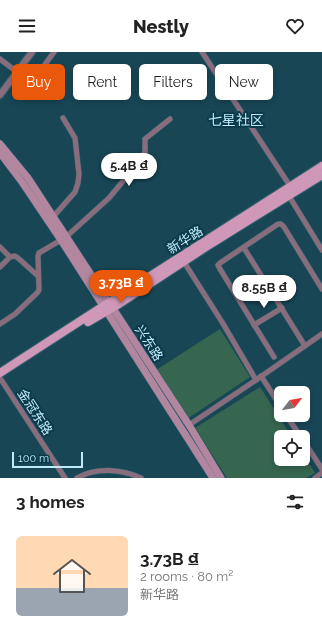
<!DOCTYPE html>
<html lang="en">
<head>
<meta charset="utf-8">
<style>
  body { margin:0; font-family:Raleway,"Noto Sans SC",sans-serif; background:#f6f6f6; color:#222; height:100vh; display:flex; flex-direction:column; font-size:15px; white-space:nowrap }
  * { box-sizing:border-box; margin:0 }
  p { font-size:13px; color:#767676 }
  .icon { flex:none; width:22px; height:22px; fill:none; stroke:currentColor; stroke-width:2; stroke-linecap:round; stroke-linejoin:round }
  .map { position:relative; height:426px; overflow:hidden }
  .details { display:flex; flex-direction:column; background:#fff; flex:1 }
  .details>* { flex:none }
  .banner { position:absolute; left:12px; top:12px; width:298px; height:36px; display:flex; gap:8px }
  .needle { width:26px; rotate:59deg }
  .buttons { position:absolute; left:274px; top:334px; display:grid; gap:8px }
  .buttons a { display:grid; place-items:center; width:36px; height:36px; border-radius:6px; background:#fff; box-shadow:0 2px 6px #0003; font-size:20px }
  .scale { position:absolute; left:12px; bottom:10px; width:71px; box-sizing:border-box; padding-left:4px; border:2px solid #c1e9f8; border-top:0; font-size:11px; line-height:14px; white-space:nowrap; color:#c1e9f8; -webkit-text-stroke:3px #0b3b4a; paint-order:stroke }
  .price { position:absolute; translate:-50% -34px; padding:0 9px; border-radius:14px; background:#fff; color:#222; font-size:13px; line-height:26px; filter:drop-shadow(0 1px 2px #0008) }
  .price::after { content:''; position:absolute; left:50%; top:24px; width:12px; height:9px; margin-left:-6px; background:inherit; clip-path:polygon(0 0,100% 0,50% 100%) }
  .price.current { background:#ea580c; color:#fff }
  ul { padding:0; list-style:none }
  li { display:flex; align-items:center; gap:12px; height:100px; padding:0 16px }
  li+li { border-top:1px solid #e0e0e0 }
  li span { display:grid; place-items:center; flex:none; width:112px; height:80px; border-radius:6px; color:#555 }
  li>.icon { margin-inline-start:auto }
  span .icon { width:48px; height:48px; fill:#fffc; stroke-width:1 }
  li b { font-size:17px }
  h2 { display:flex; justify-content:space-between; align-items:center; height:48px; padding:0 16px; font-size:17px }
  .pill { padding:0 14px; border-radius:6px; background:#fff; box-shadow:0 2px 6px #0003; font-size:14px; line-height:36px }
  .pill.current { background:#ea580c; color:#fff }
  header { display:flex; justify-content:space-between; align-items:center; height:52px; padding:0 16px; background:#fff; font-size:18px; font-weight:800 }
  .map>svg:first-child { display:block }
  .green { fill:#366550 }
  .lines { fill:none; stroke-linecap:round; stroke-linejoin:round }
  .minor-casing { stroke:#366372; stroke-width:6 }
  .tertiary-casing { stroke:#366372; stroke-width:8 }
  .secondary-casing { stroke:#366372; stroke-width:8 }
  .primary-casing { stroke:#366372; stroke-width:10 }
  .minor { stroke:#896d7d; stroke-width:5 }
  .tertiary { stroke:#896d7d; stroke-width:6 }
  .secondary { stroke:#b1869e; stroke-width:7 }
  .primary { stroke:#d098b8; stroke-width:8 }
  .labels { text-anchor:middle; dominant-baseline:central; stroke-width:4; stroke-linejoin:round; paint-order:stroke }
  .street-label { font-size:13px; fill:#c1e9f8; stroke:#0b3b4a }
  .neighbourhood-label { font-size:14px; fill:#c1e9f8; stroke:#0b3b4a }
</style>
</head>
<body>
<header><svg class="icon" aria-label="menu" viewBox="0 0 24 24"><path d="M4 6h16M4 12h16M4 18h16"/></svg>Nestly<svg class="icon" aria-label="heart" viewBox="0 0 24 24"><path d="M12 20l-8-8c-3-5 5-10 8-4 3-6 11-1 8 4z"/></svg></header>
<div class="map">
<svg width="322" height="426" viewBox="0 0 322 426">
  <rect width="100%" height="100%" fill="#184655"/>
  <g class="green">
    <polygon points="220,277 250,325 187,367 156,318"/>
    <polygon points="260,335 292,385 281,385 281,407 303,407 303,402 315,421 306,426 227,426 195,376"/>
  </g>
  <g class="lines">
    <defs>
      <g id="minor">
        <polyline points="202,0 290,134"/>
        <polyline points="0,7 17,20"/>
        <polyline points="25,40 54,0"/>
        <polyline points="289,144 322,198"/>
        <polyline points="53,165 75,140 78,131 79,122 75,86 63,66"/>
        <polyline points="66,185 109,146 134,116 145,100 145,87 170,67"/>
        <polyline points="0,195 10,205 15,204 18,206 38,224"/>
        <polyline points="244,196 305,294"/>
        <polyline points="184,210 222,270 256,328"/>
        <polyline points="0,215 10,205"/>
        <polyline points="0,272 15,262 37,241 39,238 38,204 39,201 61,188"/>
        <polyline points="254,273 282,256"/>
        <polyline points="274,305 220,217 218,213 220,211 278,172 281,172 284,175 322,237"/>
        <polyline points="261,324 281,355"/>
        <polyline points="0,326 65,426"/>
        <polyline points="286,363 301,385"/>
        <polyline points="189,373 256,328 322,282"/>
        <polyline points="303,388 322,417"/>
        <path d="M77 426C96 415 122 417 141 426"/>
        <polyline points="315,426 322,421"/>
      </g>
      <polyline id="tertiary" points="0,43 32,0"/>
      <g id="secondary">
        <polyline points="0,92 28,126 189,373 221,426"/>
        <polyline points="0,101 22,130 61,188 213,426"/>
      </g>
      <g id="primary">
        <polyline points="88,270 119,252 209,193 322,123"/>
        <path d="M0 321C107 251 215 183 322 114"/>
      </g>
    </defs>
    <use href="#minor" class="minor-casing"/>
    <use href="#tertiary" class="tertiary-casing"/>
    <use href="#secondary" class="secondary-casing"/>
    <use href="#primary" class="primary-casing"/>
    <use href="#minor" class="minor"/>
    <use href="#tertiary" class="tertiary"/>
    <use href="#secondary" class="secondary"/>
    <use href="#primary" class="primary"/>
  </g>
  <g class="labels">
    <g class="street-label">
      <text transform="translate(185 188) rotate(-32)">新华路</text>
      <text transform="translate(149 291) rotate(57)">兴东路</text>
      <text transform="translate(35 360) rotate(57)">金冠东路</text>
    </g>
    <g class="neighbourhood-label">
      <text x="236" y="68">七星社区</text>
    </g>
  </g>
</svg>
<div class="buttons">
<a><svg class="needle" viewBox="-14 -14 28 28"><path d="M0-13l5 13h-10z" fill="#e53935"/><path d="M0 13l5-13h-10z" fill="#767676"/></svg></a>
<a><svg class="icon" aria-label="locate" viewBox="0 0 24 24"><circle cx="12" cy="12" r="6"/><path d="M12 2v4M12 18v4M2 12h4M18 12h4"/></svg></a>
</div>
<div class="scale">100 m</div>
<b class="price" style="left:129px;top:135px">5.4B ₫</b>
<b class="price current" style="left:121px;top:252px">3.73B ₫</b>
<b class="price" style="left:264px;top:257px">8.55B ₫</b>
<div class="banner">
<a class="pill current">Buy</a>
<a class="pill">Rent</a>
<a class="pill">Filters</a>
<a class="pill">New</a>
</div>
</div>
<section class="details">
<h2>3 homes<svg class="icon" aria-label="filters" viewBox="0 0 24 24"><path d="M4 7h16M4 17h16"/><circle cx="9" cy="7" r="2"/><circle cx="15" cy="17" r="2"/></svg></h2>
<ul>
<li><span style="background:linear-gradient(#ffd9b3 65%,#9aa5b1 0)"><svg class="icon" aria-label="home" viewBox="0 0 24 24"><path d="M3 11l9-7 9 7M6 9v11h12V9"/></svg></span><div><b>3.73B ₫</b><p>2 rooms · 80 m²</p><p>新华路</p></div></li>
</ul>
</section>
</body>
</html>
